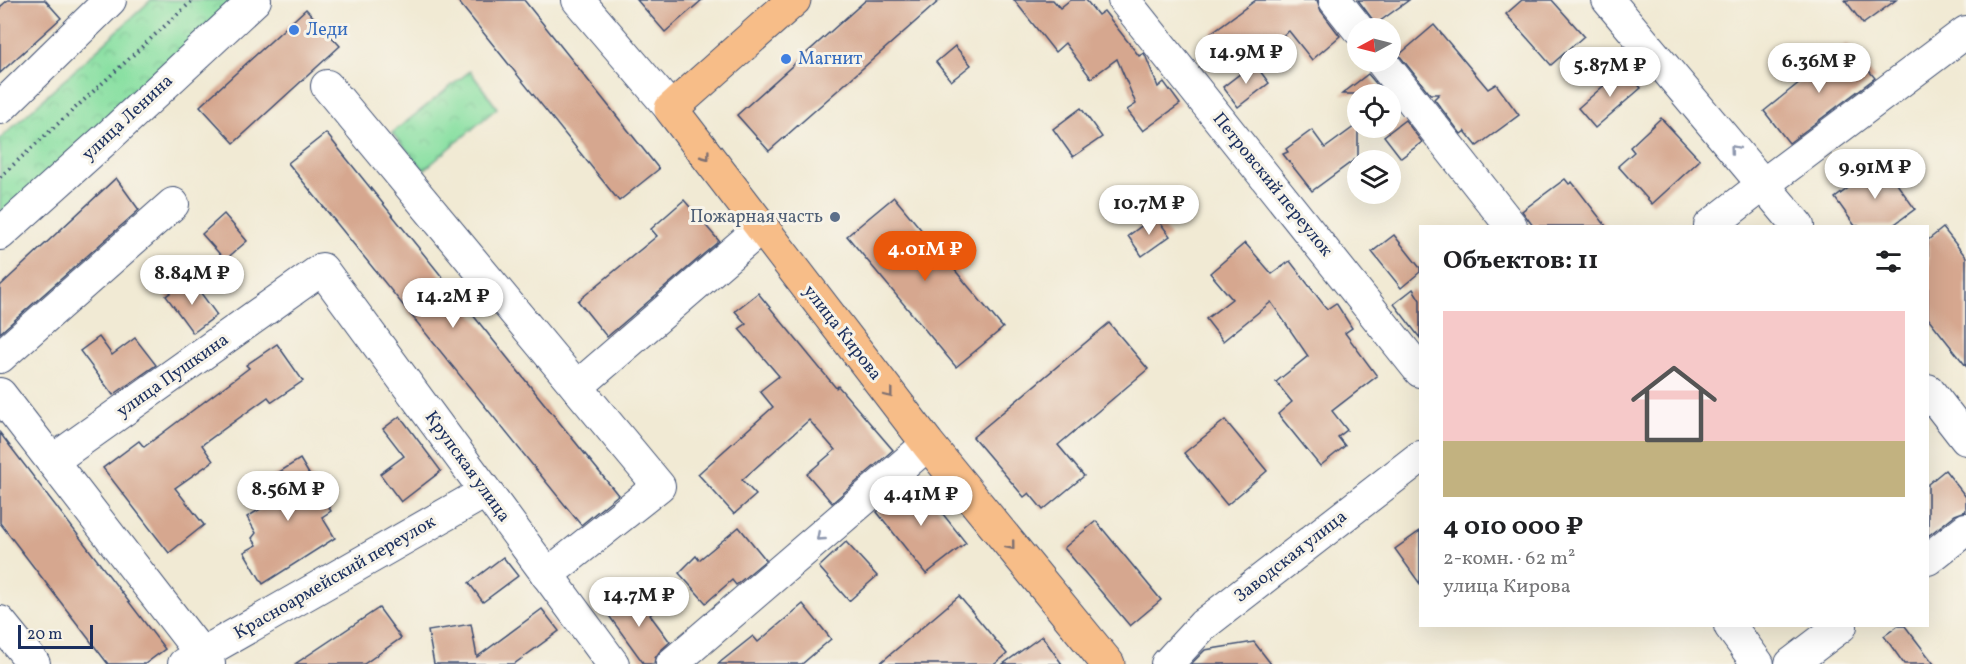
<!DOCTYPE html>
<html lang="ru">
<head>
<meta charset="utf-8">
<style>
  body { margin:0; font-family:Vollkorn,serif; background:#f6f6f6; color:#202124; height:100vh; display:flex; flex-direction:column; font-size:22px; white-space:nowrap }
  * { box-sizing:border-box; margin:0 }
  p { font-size:20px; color:#757577 }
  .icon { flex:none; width:33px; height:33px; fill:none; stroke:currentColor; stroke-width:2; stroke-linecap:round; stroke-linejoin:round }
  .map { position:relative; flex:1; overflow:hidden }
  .details { position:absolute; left:1419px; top:225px; width:510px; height:402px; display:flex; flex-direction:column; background:#fff; border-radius:0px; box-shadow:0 6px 24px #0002 }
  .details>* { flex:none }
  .needle { width:39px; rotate:263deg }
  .buttons { position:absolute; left:1347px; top:18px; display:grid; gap:12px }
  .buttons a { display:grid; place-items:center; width:54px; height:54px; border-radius:50%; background:#fff; box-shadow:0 6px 24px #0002; font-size:30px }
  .scale { position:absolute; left:18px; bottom:15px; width:75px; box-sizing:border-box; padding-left:6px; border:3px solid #1b2f5e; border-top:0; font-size:16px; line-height:21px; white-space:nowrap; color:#1b2f5e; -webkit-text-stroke:4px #f7f3e8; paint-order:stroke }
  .price { position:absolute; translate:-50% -51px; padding:0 14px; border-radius:21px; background:#fff; color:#222; font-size:20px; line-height:39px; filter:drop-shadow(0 2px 3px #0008) }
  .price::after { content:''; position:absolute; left:50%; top:36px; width:18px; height:14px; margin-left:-9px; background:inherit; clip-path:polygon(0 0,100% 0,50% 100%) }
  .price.on { background:#ea580c; color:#fff }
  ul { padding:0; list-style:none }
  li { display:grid; align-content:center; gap:12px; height:318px; padding:0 24px }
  li span { display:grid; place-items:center; height:186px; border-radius:0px; color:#555 }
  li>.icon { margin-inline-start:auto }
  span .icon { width:108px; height:108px; fill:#fffc; stroke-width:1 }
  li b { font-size:26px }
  h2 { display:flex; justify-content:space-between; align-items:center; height:72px; padding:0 24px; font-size:26px }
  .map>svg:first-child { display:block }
  .park { fill:url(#park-crowns); stroke:#528880; stroke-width:1.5 }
  .building { fill:#d6a78f }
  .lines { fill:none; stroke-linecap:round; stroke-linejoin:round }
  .minor-casing { stroke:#3b4b70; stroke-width:34 }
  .major-casing { stroke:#3b4b70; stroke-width:35 }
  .path { stroke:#3b4b70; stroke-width:4; stroke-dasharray:1.5 4.5; stroke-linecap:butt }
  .minor { stroke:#fff; stroke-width:32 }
  .major { stroke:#f7bd88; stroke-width:33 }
  .oneway { stroke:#8d97ae }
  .oneway2 { stroke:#7e6f71 }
  .shop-dot { fill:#3f7fe0; stroke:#f7f3e8; stroke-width:2 }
  .service-dot { fill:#5c6f8a; stroke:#f7f3e8; stroke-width:2 }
  .labels { text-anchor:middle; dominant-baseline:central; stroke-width:6; stroke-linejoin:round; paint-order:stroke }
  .shop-label { font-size:18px; fill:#366cbe; stroke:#f7f3e8; text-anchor:start }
  .street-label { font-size:18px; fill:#1b2f5e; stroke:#f7f3e8 }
  .service-label { font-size:18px; fill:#4e5e75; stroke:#f7f3e8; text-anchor:end }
</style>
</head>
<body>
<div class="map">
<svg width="1966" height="664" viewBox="0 0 1966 664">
  <defs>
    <pattern id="park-crowns" width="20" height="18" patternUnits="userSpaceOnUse" patternTransform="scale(1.5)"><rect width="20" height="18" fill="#8ae0a3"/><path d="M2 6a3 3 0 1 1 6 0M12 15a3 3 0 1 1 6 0" fill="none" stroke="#76c08f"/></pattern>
  </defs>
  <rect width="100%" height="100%" fill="#f7f3e8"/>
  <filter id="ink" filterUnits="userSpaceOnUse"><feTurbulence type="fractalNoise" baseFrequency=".0167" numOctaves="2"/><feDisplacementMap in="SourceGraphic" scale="12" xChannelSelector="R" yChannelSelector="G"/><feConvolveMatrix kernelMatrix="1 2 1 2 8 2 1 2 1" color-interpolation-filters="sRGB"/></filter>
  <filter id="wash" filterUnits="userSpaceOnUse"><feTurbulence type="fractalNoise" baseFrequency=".008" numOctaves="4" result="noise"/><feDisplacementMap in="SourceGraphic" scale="24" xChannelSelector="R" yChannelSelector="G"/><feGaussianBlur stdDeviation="1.35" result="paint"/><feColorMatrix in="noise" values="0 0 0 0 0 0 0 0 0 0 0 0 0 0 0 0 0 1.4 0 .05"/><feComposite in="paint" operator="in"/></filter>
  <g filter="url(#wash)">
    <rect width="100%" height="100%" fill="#f1ead4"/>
    <g class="park">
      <polygon points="151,0 240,0 0,220 0,139"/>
      <polygon points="470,71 497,108 424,170 392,133"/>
    </g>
    <g id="blocks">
      <g class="building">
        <polygon points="8,0 45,0 61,18 0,73 0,7"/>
        <polygon points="457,0 524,0 659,169 619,201"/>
        <polygon points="637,0 702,0 665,32"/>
        <polygon points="866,0 940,0 769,151 737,115"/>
        <polygon points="1014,0 1053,0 1060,8 1070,0 1086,0 1098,15 1104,11 1139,56 1144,53 1146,57 1158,87 1164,82 1180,104 1143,131 1127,110 1136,104 1117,59 1091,78 1065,43 1055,52"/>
        <polygon points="1256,0 1317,0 1321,11 1340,36 1312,60 1289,31 1236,68 1211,33"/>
        <polygon points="1358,0 1409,0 1376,24"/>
        <polygon points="1522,0 1552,0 1584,36 1551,65 1506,14"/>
        <polygon points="1845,0 1896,0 1863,24"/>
        <polygon points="306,9 340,46 234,143 200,106"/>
        <polygon points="1434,25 1488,89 1496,84 1519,115 1477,146 1465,131 1461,134 1434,99 1439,94 1430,94 1399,55"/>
        <polygon points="1847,44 1875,78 1789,143 1764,111"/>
        <polygon points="955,46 971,65 951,81 936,62"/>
        <polygon points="1254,63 1269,83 1238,107 1223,87"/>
        <polygon points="1624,68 1641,88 1595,128 1578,108"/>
        <polygon points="1368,74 1385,94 1342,94"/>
        <polygon points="1081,108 1102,137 1073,157 1053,129"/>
        <polygon points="1661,118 1700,160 1652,204 1618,166 1634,152 1630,147"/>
        <polygon points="1405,120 1422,142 1401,158 1384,136"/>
        <polygon points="1358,124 1358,157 1312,191 1283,154 1288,152 1286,149 1312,130 1325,148"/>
        <polygon points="326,133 618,495 581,525 288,163"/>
        <polygon points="1882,163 1915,209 1892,226 1855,226 1835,198"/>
        <polygon points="116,178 139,210 0,333 0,286"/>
        <polygon points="1565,179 1569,184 1572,182 1606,226 1533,226 1522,211"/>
        <polygon points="894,197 1003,328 956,367 847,236"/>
        <polygon points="684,200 719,241 607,337 578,301 657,236 651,229"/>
        <polygon points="224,214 247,241 225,260 202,234"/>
        <polygon points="1155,216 1170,236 1142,256 1128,236"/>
        <polygon points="1943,228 1966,257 1966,366 1928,318 1928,240"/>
        <polygon points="1394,235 1420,268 1420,272 1401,288 1372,252"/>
        <polygon points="1245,243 1272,274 1290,261 1327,309 1336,303 1352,328 1345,333 1377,376 1332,411 1347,430 1338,437 1345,446 1320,466 1278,414 1292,402 1276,382 1308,356 1271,302 1223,341 1206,319 1232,299 1210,273"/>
        <polygon points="190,278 217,315 193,333 166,296"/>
        <polygon points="1413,289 1420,300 1420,338 1394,304"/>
        <polygon points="758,293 836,388 838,386 893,450 832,503 807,474 835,450 809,420 742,480 756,495 734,514 698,474 773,407 760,391 779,376 739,329 746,324 735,311"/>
        <polygon points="1109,323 1148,369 1058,445 1084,476 1043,510 1029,493 1024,497 973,437"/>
        <polygon points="99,337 112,355 135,338 156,365 113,395 80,351"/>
        <polygon points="277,344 303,381 272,402 268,397 202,445 213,461 175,488 204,525 169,553 103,468 139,441 144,447 249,368 246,365"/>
        <polygon points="400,416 441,471 401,502 380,474 404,456 383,429"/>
        <polygon points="1225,420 1267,471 1227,505 1184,453"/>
        <polygon points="0,433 165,649 145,664 108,664 0,523"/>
        <polygon points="300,459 331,511 322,517 335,538 263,584 244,552 257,545 252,538 256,533 247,517 262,508 257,501 266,495 260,484"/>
        <polygon points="1945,470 1966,497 1966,511 1955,515 1928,536 1928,484"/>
        <polygon points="915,479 966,543 926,574 877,512"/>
        <polygon points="1096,521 1161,600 1130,626 1064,548"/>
        <polygon points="739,527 766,560 736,585 732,580 706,603 679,573 696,556 699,560"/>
        <polygon points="1420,531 1420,584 1395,549"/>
        <polygon points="846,542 877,576 849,601 819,567"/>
        <polygon points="503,557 518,576 483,602 469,583"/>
        <polygon points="636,591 653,612 650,615 670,642 660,651 655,658 654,664 644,664 607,613"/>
        <polygon points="959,596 1007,654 995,664 879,664"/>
        <polygon points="803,604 831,639 802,664 718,664 753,636 758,642"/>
        <polygon points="379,608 401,638 364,664 295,664"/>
        <polygon points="542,609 559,631 514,664 434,664 428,631 471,624 477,657"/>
        <polygon points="1898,626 1905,626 1934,664 1904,664 1884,636"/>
        <polygon points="1042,636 1062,664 1003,664"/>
        <polygon points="1254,642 1271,664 1191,664 1205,650"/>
      </g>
    </g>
  </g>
  <g filter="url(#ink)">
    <use href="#blocks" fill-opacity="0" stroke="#3b4b70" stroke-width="1.5"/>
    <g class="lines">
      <defs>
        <g id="minor">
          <polyline points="578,0 671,109"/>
          <polyline points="1124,0 1420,371"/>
          <polyline points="1335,0 1358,29"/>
          <polyline points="1608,0 1798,226"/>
          <polyline points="1382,62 1511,226"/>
          <polyline points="327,86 659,486 547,575"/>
          <polyline points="0,108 110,0"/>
          <polyline points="1710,226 1764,184 1966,32"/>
          <polyline points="0,234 108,137 255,0"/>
          <polyline points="0,357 173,204"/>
          <polyline points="577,387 761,228"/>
          <polyline points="1928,390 1966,439"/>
          <polyline points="0,394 209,664"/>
          <polyline points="52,461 322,269 613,664"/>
          <polyline points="1928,559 1966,529"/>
          <polyline points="0,622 34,664"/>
          <polyline points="1730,626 1758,664"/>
          <polyline points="184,664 485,492"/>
          <polyline points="672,664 928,444"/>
          <polyline points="1167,664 1203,625 1420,457"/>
          <polyline points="1791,664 1841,626"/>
        </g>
        <polyline id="major" points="794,0 671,109 928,444 1108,664"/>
      </defs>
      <use href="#minor" class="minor-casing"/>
      <use href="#major" class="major-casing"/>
      <polyline class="path" points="0,177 193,0"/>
      <use href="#minor" class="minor"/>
      <use href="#major" class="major"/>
    </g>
    <defs><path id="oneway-chevron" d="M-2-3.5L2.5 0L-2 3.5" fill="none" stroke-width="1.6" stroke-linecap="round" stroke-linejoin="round" transform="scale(1.5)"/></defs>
    <g class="oneway">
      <use href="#oneway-chevron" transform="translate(1734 149) rotate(-130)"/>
      <use href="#oneway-chevron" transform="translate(820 537) rotate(139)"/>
    </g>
    <g class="oneway2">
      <use href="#oneway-chevron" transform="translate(706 156) rotate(53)"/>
      <use href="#oneway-chevron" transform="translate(889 394) rotate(52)"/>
      <use href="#oneway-chevron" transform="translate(1011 546) rotate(51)"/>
    </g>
  </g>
  <g class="shop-dot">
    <circle cx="294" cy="30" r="6"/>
    <circle cx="786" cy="59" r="6"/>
  </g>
  <circle class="service-dot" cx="835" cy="217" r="6"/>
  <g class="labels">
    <g class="shop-label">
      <text x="306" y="30">Леди</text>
      <text x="798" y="59">Магнит</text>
    </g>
    <g class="street-label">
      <text transform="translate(128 118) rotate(-43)">улица Ленина</text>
      <text transform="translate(1272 185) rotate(51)">Петровский переулок</text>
      <text transform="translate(842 333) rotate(52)">улица Кирова</text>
      <text transform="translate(173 376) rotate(-35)">улица Пушкина</text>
      <text transform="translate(467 467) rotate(54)">Крупская улица</text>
      <text transform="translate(1291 557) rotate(-38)">Заводская улица</text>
      <text transform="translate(335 578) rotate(-30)">Красноармейский переулок</text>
    </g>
    <g class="service-label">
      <text x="823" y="217">Пожарная часть</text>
    </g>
  </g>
</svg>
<div class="buttons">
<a><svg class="needle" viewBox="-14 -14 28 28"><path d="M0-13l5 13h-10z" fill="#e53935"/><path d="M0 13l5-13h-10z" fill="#757577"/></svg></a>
<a><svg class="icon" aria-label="locate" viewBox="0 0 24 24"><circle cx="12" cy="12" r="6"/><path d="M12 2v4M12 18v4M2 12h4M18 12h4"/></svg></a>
<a><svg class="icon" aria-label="layers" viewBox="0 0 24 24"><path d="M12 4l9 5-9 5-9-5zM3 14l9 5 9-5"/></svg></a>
</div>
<div class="scale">20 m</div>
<b class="price" style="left:1246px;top:85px">14.9M ₽</b>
<b class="price" style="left:1819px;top:94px">6.36M ₽</b>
<b class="price" style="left:1610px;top:98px">5.87M ₽</b>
<b class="price" style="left:1875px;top:200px">9.91M ₽</b>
<b class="price" style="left:1149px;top:236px">10.7M ₽</b>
<b class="price on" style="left:925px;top:282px">4.01M ₽</b>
<b class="price" style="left:192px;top:306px">8.84M ₽</b>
<b class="price" style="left:453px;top:329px">14.2M ₽</b>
<b class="price" style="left:288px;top:522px">8.56M ₽</b>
<b class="price" style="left:921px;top:527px">4.41M ₽</b>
<b class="price" style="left:639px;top:628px">14.7M ₽</b>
<section class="details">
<h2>Объектов: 11<svg class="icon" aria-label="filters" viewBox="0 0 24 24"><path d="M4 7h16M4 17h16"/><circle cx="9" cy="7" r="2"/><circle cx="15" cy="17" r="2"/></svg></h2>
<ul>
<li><span style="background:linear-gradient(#f6c9c9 70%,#c2b280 0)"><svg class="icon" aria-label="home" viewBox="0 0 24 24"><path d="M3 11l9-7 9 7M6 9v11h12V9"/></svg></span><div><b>4 010 000 ₽</b><p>2-комн. · 62 m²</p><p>улица Кирова</p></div></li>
</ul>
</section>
</div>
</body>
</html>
